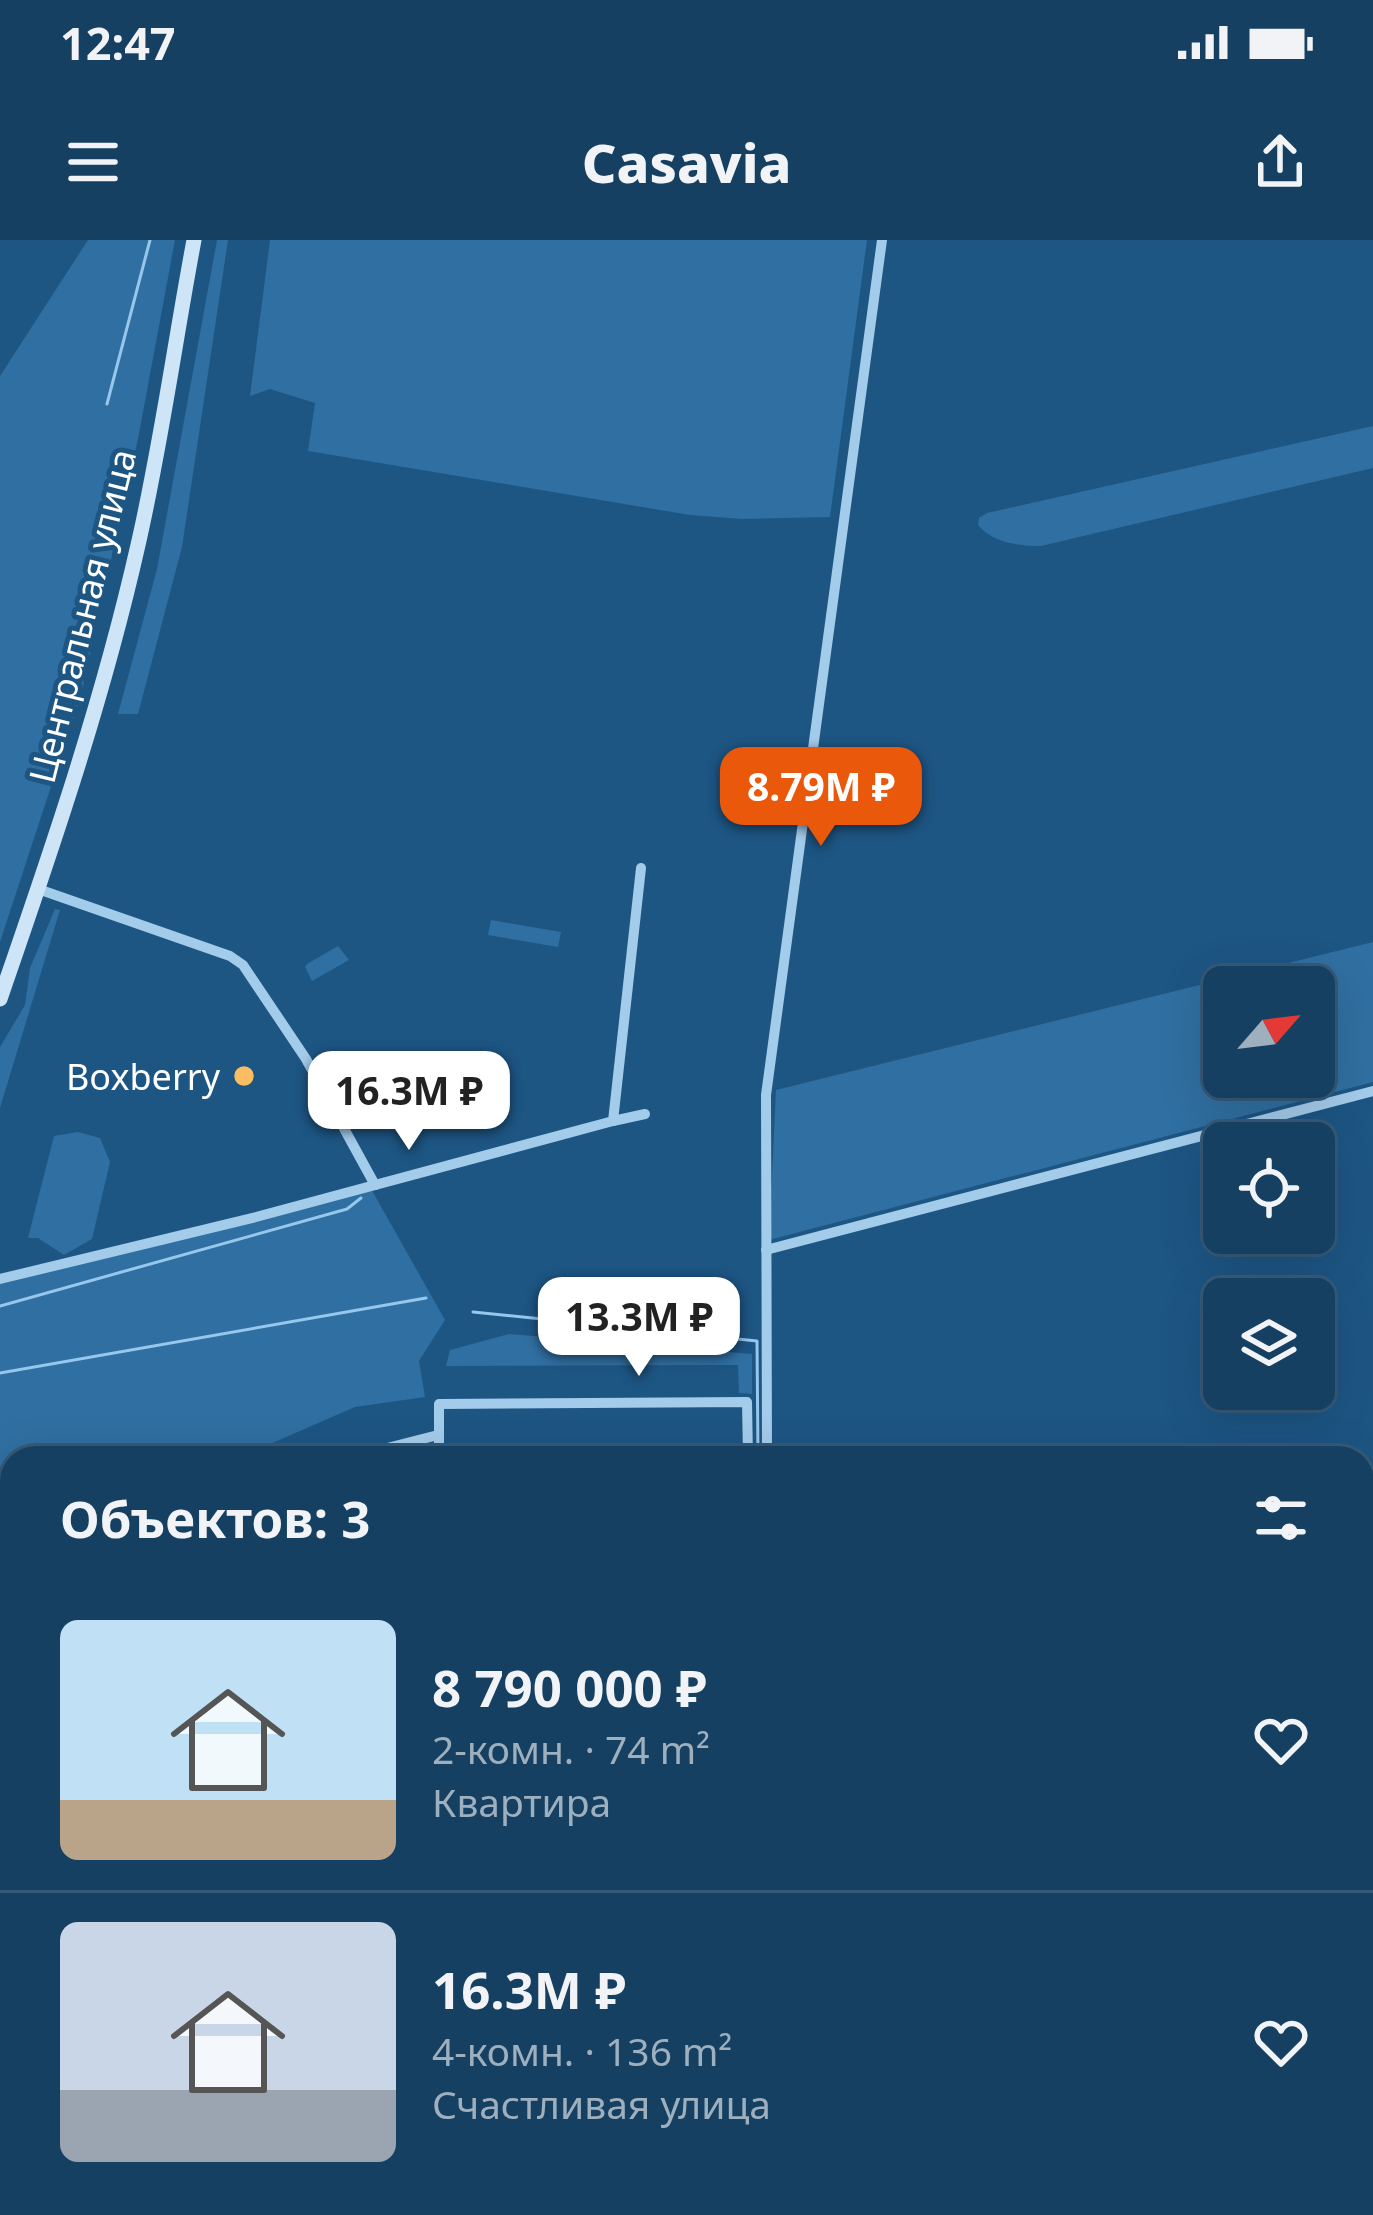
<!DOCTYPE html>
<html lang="ru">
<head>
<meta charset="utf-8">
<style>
  body { margin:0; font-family:"Noto Sans",sans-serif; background:#1f4768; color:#f1f3f6; height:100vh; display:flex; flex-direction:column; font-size:45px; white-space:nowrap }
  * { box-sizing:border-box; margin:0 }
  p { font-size:39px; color:#9eafbe }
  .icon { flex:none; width:66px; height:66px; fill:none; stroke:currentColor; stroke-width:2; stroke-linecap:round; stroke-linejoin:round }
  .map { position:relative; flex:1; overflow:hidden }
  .details { position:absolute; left:0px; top:1206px; width:1374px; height:771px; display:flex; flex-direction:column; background:#164062; border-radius:36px 36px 0 0; box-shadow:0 12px 48px #0002,0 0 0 3px #355977 }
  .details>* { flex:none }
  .needle { width:78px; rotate:62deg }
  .controls { position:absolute; left:1203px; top:726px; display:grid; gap:24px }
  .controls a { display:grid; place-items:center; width:132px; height:132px; border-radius:18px; background:#164062; box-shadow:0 12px 48px #0002,0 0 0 3px #355977; font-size:60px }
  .price { position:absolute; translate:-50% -102px; padding:0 27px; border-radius:24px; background:#fff; color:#222; font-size:39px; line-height:78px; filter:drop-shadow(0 3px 6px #0008) }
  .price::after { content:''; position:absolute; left:50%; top:72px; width:36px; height:27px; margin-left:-18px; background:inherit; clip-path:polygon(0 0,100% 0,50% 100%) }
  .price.active { background:#ea580c; color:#fff }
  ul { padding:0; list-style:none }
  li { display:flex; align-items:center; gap:36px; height:300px; padding:0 60px }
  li+li { border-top:3px solid #355977 }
  li span { display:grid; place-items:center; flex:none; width:336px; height:240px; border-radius:18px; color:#555 }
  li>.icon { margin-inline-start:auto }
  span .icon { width:144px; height:144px; fill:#fffc; stroke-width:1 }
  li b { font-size:51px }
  h2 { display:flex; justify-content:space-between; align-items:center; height:144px; padding:0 60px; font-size:51px }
  .status { display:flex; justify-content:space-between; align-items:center; height:84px; padding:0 60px; background:#164062; direction:ltr }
  .status svg { height:33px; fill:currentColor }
  header { display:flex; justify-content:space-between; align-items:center; height:156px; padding:0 60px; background:#164062; font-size:54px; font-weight:800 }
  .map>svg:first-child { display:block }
  .green { fill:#306fa1; fill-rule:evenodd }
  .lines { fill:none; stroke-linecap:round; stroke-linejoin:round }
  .stream { stroke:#96c7ec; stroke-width:3 }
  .street { stroke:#a3cbea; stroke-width:10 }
  .secondary { stroke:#cee5f7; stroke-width:15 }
  .poi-dot { fill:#fabd61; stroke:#1d5583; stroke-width:4.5 }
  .labels { text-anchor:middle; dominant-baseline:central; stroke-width:10; stroke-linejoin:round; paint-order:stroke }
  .street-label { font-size:36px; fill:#fff; stroke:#1d5583 }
  .poi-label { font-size:36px; fill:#fff; stroke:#1d5583; text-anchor:end }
</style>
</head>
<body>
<div class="status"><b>12:47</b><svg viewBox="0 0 49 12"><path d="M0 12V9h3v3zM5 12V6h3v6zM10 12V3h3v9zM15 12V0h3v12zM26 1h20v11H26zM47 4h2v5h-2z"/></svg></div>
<header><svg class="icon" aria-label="menu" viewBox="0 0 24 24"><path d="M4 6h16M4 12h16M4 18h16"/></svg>Casavia<svg class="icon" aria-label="share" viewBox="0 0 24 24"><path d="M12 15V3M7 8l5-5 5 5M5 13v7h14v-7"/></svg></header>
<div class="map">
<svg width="1373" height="1975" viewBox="0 0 1373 1975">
  <rect width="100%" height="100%" fill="#1d5583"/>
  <g class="green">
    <polygon points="88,0 175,0 138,199 81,455 0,702 0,136"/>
    <polygon points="217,0 228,0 182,307 138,474 118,474 157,329"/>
    <polygon points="270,0 867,0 830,277 742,279 690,275 308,211 315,163 270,149 250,156"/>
    <path d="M1373 186V228L1041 306C1019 306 993 303 978 285L979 278 987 273Z"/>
    <polygon points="55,669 60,670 0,868 0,807 25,765 30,728"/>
    <polygon points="491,680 561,692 558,707 488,695"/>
    <path d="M1373 702V842L769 1000 776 850ZM1224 747H1314V837H1224Z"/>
    <polygon points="338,706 349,720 312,741 305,727 307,724"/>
    <polygon points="78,892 100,898 110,922 92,999 64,1015 38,998 28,998 54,896"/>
    <polygon points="370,947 445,1080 419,1121 425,1157 355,1167 238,1218 12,1218 12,1273 0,1262 0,1039"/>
    <polygon points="509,1094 752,1114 752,1154 739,1153 738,1125 446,1126 450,1110"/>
    <polygon points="543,1965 763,1965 763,1975 533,1975"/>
  </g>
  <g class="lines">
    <g class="stream">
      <polyline points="107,164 150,0"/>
      <polyline points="0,1066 347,969 361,958"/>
      <polyline points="473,1072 757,1101 758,1218"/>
      <polyline points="0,1133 426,1058"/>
      <polyline points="1362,1637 1373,1641"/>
      <polyline points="1154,1975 1155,1965"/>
    </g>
    <g class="street">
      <polyline points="38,649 230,716 243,725 306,819 375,945"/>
      <polyline points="613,881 645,874"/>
      <polyline points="766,1010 1373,851"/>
      <polyline points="0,1039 256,977 613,881 641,628"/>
      <polyline points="348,1218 438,1195"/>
      <polyline points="439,1218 439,1164 747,1162 748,1218"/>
      <polyline points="767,1218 766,855 882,0"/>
      <polyline points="0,1452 12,1439"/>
      <polyline points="0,1463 12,1474"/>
      <polyline points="0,1565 12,1575"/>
      <polyline points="0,1631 12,1615"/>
      <polyline points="0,1645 12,1646"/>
      <polyline points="0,1724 12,1725"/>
      <polyline points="0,1815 12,1816"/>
      <polyline points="773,1975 773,1965"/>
    </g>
    <path class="secondary" d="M0 759C52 609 103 460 138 305 161 205 175 101 194 0"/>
  </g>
  <circle class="poi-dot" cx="244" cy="836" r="12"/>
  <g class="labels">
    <g class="street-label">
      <text transform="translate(82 376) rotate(-76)">Центральная улица</text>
    </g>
    <g class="poi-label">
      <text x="220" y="836">Boxberry</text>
    </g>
  </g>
</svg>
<div class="controls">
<a><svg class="needle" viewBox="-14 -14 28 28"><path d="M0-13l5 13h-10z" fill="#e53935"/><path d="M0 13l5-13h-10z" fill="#9eafbe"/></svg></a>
<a><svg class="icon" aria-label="locate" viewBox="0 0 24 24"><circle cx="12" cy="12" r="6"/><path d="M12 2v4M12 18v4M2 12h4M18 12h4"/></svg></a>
<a><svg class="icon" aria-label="layers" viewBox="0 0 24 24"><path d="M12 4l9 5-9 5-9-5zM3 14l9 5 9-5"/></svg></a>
</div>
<b class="price active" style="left:821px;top:609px">8.79M ₽</b>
<b class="price" style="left:409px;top:913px">16.3M ₽</b>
<b class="price" style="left:639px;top:1139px">13.3M ₽</b>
<section class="details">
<h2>Объектов: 3<svg class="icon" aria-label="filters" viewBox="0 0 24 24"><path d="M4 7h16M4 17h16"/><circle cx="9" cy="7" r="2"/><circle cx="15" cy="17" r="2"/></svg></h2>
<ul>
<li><span style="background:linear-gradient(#bfe0f5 75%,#b9a48a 0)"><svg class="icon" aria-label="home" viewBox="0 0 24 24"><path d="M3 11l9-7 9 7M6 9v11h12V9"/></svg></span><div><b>8 790 000 ₽</b><p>2-комн. · 74 m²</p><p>Квартира</p></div><svg class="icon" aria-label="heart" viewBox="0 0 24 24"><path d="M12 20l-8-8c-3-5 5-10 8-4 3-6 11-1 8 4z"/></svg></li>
<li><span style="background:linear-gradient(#c9d6e8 70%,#9aa5b1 0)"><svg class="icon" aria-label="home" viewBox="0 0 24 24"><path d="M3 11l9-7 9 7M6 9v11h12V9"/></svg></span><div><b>16.3M ₽</b><p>4-комн. · 136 m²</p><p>Счастливая улица</p></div><svg class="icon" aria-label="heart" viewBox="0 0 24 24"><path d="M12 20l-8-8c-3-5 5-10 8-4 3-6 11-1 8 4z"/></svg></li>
</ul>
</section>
</div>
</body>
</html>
